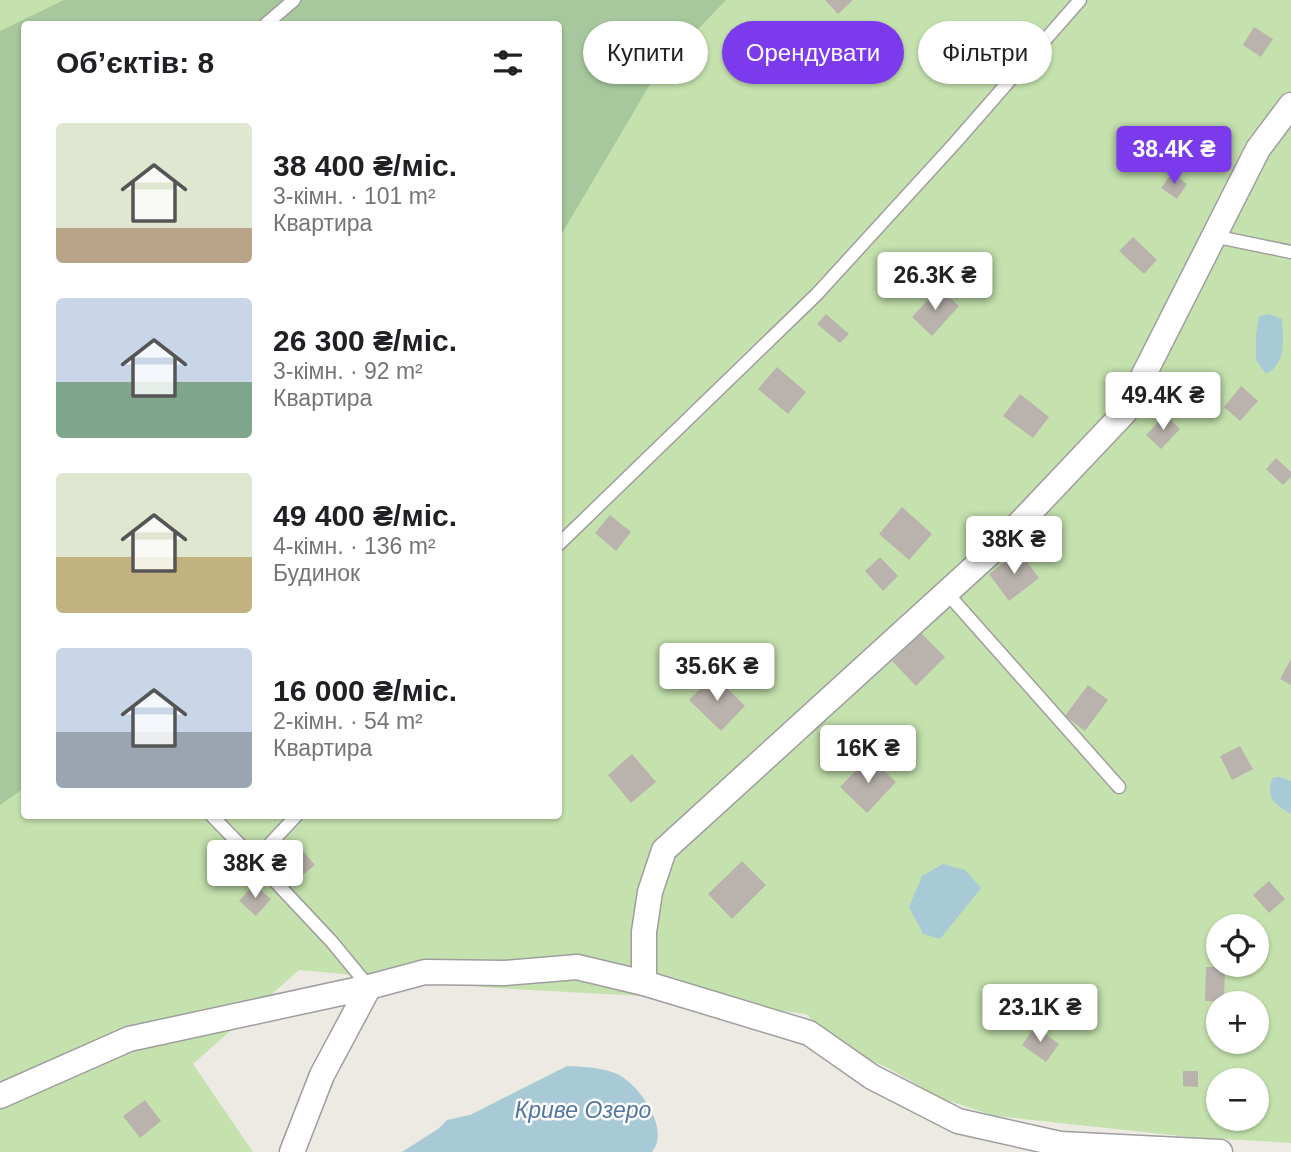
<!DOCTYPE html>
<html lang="uk">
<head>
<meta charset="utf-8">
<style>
  body { margin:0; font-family:Arial,sans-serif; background:#f6f6f6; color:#202124; height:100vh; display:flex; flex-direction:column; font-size:26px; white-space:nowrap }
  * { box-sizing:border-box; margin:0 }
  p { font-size:23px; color:#757577 }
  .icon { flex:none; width:38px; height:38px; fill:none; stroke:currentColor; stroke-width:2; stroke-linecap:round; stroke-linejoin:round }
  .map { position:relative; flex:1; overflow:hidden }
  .sheet { position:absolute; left:21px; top:21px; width:541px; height:798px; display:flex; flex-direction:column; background:#fff; border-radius:7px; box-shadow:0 2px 5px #0004 }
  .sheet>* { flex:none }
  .banner { position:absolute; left:583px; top:21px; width:602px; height:63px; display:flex; gap:14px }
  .controls { position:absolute; left:1206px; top:914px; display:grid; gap:14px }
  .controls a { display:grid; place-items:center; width:63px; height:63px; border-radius:50%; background:#fff; box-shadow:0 2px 5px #0004; font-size:35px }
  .price { position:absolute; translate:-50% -60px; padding:0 16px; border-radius:7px; background:#fff; color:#222; font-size:23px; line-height:46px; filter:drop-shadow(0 2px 4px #0008) }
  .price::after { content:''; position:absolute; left:50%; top:42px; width:21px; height:16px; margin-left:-10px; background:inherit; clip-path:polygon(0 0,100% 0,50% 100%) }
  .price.active { background:#7c3aed; color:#fff }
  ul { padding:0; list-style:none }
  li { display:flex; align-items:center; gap:21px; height:175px; padding:0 35px }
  li span { display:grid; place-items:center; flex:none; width:196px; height:140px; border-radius:7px; color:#555 }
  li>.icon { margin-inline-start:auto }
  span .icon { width:84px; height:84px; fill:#fffc; stroke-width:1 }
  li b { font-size:30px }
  h2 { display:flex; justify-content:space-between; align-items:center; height:84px; padding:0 35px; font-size:30px }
  .tag { padding:0 24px; border-radius:32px; background:#fff; box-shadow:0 2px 5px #0004; font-size:24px; line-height:63px }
  .tag.active { background:#7c3aed; color:#fff }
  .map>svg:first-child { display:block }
  .grass { fill:#c5e2ae; fill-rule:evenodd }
  .forest { fill:#a7c89c }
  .water { fill:#a8c9d6 }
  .building { fill:#bab3ad }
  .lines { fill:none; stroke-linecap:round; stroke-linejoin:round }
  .lane-casing { stroke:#9e9e9e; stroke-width:15 }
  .street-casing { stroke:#9e9e9e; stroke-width:27 }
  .lane { stroke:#fff; stroke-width:12 }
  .street { stroke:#fff; stroke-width:24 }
  .labels { text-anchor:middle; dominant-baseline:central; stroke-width:5; stroke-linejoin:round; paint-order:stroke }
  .water-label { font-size:23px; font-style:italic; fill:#5376a2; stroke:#fff }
</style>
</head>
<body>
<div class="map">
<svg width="1291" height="1152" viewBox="0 0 1291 1152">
  <rect width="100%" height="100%" fill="#edeae3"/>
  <path class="grass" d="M0 0H1291V1143L1190 1137 995 1116 940 1098 888 1068 849 1051 806 1014 678 998 494 988 299 970 193 1064 253 1152H0ZM24 24H558V816H24ZM1218 926H1256V964H1218ZM1218 1003H1256V1041H1218ZM1218 1080H1256V1118H1218Z"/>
  <polygon class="forest" points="64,0 726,0 658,71 558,240 558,24 24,24 24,788 0,805 0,31"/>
  <g class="water">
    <path d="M1269 314 1282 319C1283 339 1287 363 1266 374L1256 360V335L1259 316Z"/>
    <path d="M1280 777 1291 781V814C1274 803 1266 800 1272 778Z"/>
    <polygon points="943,864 965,870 981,888 940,939 923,934 909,907 922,876"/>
    <path d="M567 1066C585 1067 601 1067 617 1074 639 1084 671 1129 652 1152H402L438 1129 447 1120 470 1115Z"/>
  </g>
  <g class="building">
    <polygon points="825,0 853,0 838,14"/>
    <polygon points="1254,27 1273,39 1261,57 1243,45"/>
    <polygon points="1172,173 1187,184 1177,199 1161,188"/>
    <polygon points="1133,237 1157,260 1144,274 1119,251"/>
    <polygon points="939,288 959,306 932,336 912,317"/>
    <polygon points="826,314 849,334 840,343 817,324"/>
    <polygon points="777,367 806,392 788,414 758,389"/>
    <polygon points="1241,386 1258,401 1240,421 1224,407"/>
    <polygon points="1020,394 1049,417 1033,438 1003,416"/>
    <polygon points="1165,415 1180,429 1161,449 1146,435"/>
    <polygon points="1276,458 1291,472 1291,477 1283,485 1266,469"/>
    <polygon points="902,507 932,534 909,560 879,534"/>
    <polygon points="610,515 631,532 616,551 595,533"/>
    <polygon points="1019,551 1039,578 1009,601 989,574"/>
    <polygon points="880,557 898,576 883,591 865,571"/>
    <polygon points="921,633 945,657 916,686 892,661"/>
    <polygon points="1291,659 1291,685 1280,679"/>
    <polygon points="714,675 745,706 721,731 689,700"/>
    <polygon points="1088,685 1108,700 1085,731 1065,716"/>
    <polygon points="1240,746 1253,769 1232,780 1220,756"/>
    <polygon points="632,754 656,782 631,803 608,775"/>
    <polygon points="869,757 896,782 867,813 840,787"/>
    <polygon points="300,848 315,865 289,886 274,869"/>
    <polygon points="742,861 766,885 732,919 708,894"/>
    <polygon points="1269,881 1285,899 1269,913 1253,895"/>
    <polygon points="254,884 271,899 256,916 239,901"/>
    <polygon points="1206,967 1225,967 1224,1002 1205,1001"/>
    <polygon points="1051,992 1080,1008 1071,1025 1042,1009"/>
    <polygon points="1035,1027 1059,1044 1046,1062 1022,1045"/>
    <polygon points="1183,1071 1198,1071 1198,1087 1183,1086"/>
    <polygon points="145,1100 161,1121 140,1138 123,1116"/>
  </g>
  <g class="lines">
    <defs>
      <g id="lane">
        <polyline points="266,24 294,0"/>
        <polyline points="1213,236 1291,252"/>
        <polyline points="558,545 817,294 955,143 1080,0"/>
        <polyline points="946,592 1119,787"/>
        <polyline points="212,816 255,860"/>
        <polyline points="296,816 255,860 332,942 369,987"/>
      </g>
      <g id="street">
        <polyline points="644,983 644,932 650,892 664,850 1001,543 1125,412 1258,149 1291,105"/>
        <polyline points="0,1096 129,1039 369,987 425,972 505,973 577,967 644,983 809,1033 872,1077 958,1121 1060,1144 1220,1152"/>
        <polyline points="292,1152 322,1075 369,987"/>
      </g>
    </defs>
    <use href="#lane" class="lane-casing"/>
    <use href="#street" class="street-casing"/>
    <use href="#lane" class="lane"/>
    <use href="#street" class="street"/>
  </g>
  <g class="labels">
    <g class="water-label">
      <text x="583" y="1110">Криве Озеро</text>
    </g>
  </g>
</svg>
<div class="controls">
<a><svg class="icon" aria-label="locate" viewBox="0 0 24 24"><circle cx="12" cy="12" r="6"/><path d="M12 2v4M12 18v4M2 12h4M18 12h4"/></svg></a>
<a>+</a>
<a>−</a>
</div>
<b class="price active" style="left:1174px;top:186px">38.4K ₴</b>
<b class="price" style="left:935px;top:312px">26.3K ₴</b>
<b class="price" style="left:1163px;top:432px">49.4K ₴</b>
<b class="price" style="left:1014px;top:576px">38K ₴</b>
<b class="price" style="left:717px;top:703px">35.6K ₴</b>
<b class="price" style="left:868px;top:785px">16K ₴</b>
<b class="price" style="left:255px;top:900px">38K ₴</b>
<b class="price" style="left:1040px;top:1044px">23.1K ₴</b>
<div class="banner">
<a class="tag">Купити</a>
<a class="tag active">Орендувати</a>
<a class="tag">Фільтри</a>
</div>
<section class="sheet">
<h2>Об’єктів: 8<svg class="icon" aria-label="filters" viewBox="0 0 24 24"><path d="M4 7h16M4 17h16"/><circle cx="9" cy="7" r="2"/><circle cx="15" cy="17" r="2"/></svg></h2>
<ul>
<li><span style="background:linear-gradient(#dfe7d0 75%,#b9a48a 0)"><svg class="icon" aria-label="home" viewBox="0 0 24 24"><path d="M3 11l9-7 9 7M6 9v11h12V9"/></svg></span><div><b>38 400 ₴/міс.</b><p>3-кімн. · 101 m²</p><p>Квартира</p></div></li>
<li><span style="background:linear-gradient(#c9d6e8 60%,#7fa58c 0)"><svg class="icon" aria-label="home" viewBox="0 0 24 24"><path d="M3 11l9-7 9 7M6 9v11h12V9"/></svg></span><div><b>26 300 ₴/міс.</b><p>3-кімн. · 92 m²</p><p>Квартира</p></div></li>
<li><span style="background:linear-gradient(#dfe7d0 60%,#c2b280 0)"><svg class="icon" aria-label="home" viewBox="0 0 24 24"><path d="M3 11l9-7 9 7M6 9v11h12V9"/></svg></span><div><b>49 400 ₴/міс.</b><p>4-кімн. · 136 m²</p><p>Будинок</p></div></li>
<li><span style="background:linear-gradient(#c9d6e8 60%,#9aa5b1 0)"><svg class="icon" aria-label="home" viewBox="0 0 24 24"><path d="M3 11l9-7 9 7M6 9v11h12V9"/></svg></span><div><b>16 000 ₴/міс.</b><p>2-кімн. · 54 m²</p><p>Квартира</p></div></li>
</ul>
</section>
</div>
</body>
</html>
